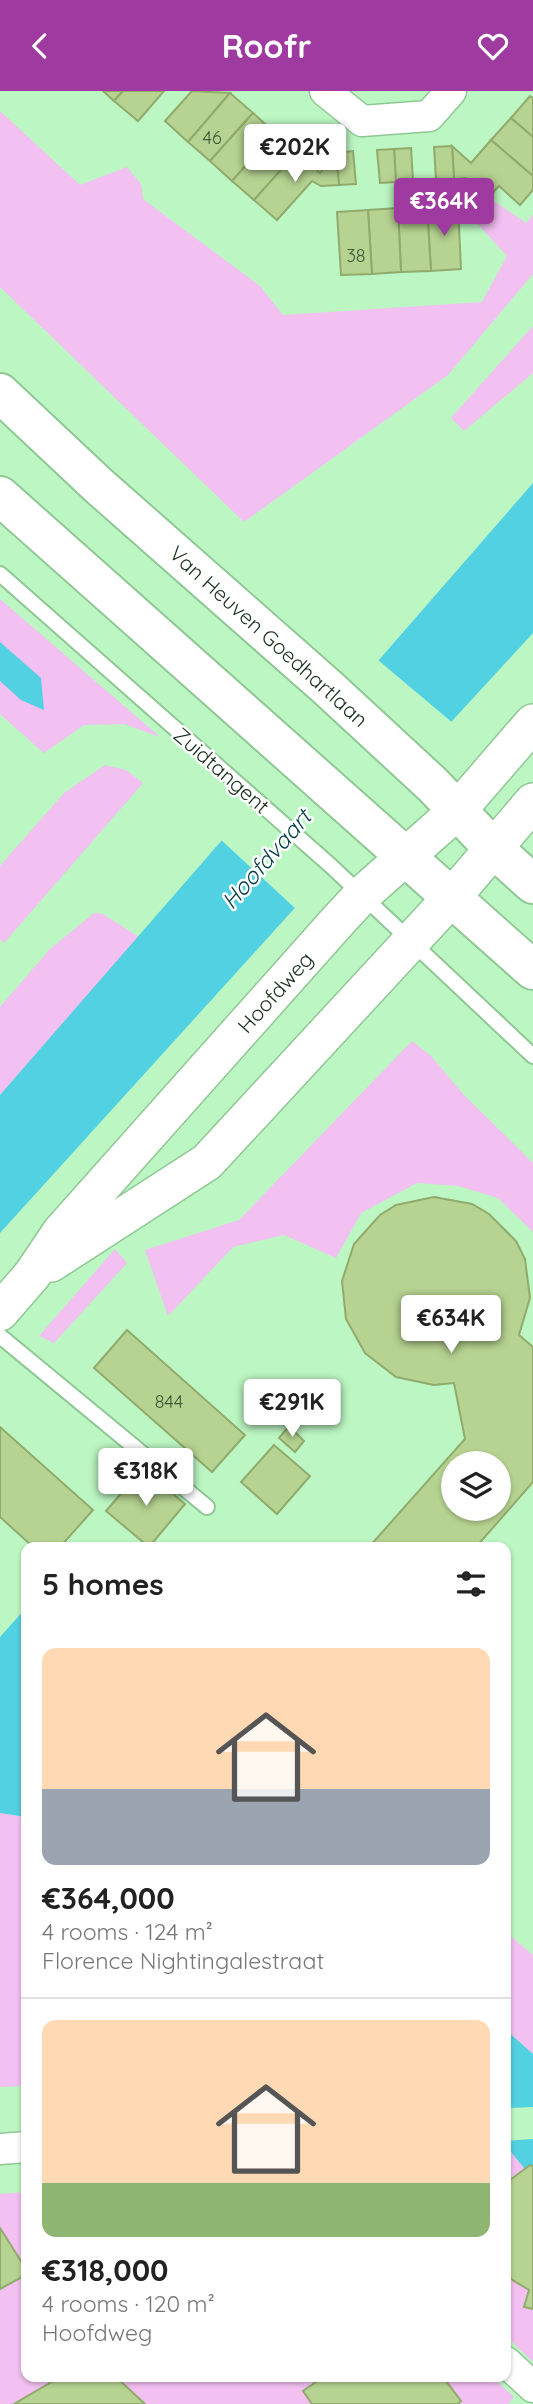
<!DOCTYPE html>
<html lang="en">
<head>
<meta charset="utf-8">
<style>
  body { margin:0; font-family:Quicksand,sans-serif; background:#f2f2f2; color:#222; height:100vh; display:flex; flex-direction:column; font-size:26px; white-space:nowrap }
  * { box-sizing:border-box; margin:0 }
  p { font-size:23px; color:#767676 }
  .icon { flex:none; width:38px; height:38px; fill:none; stroke:currentColor; stroke-width:2; stroke-linecap:round; stroke-linejoin:round }
  .map { position:relative; flex:1; overflow:hidden }
  .panel { position:absolute; left:21px; top:1451px; width:490px; height:840px; display:flex; flex-direction:column; background:#fff; border-radius:14px; box-shadow:0 2px 5px #0004 }
  .panel>* { flex:none }
  .tools { position:absolute; left:441px; top:1360px; display:grid; gap:14px }
  .tools a { display:grid; place-items:center; width:70px; height:70px; border-radius:50%; background:#fff; box-shadow:0 2px 5px #0004; font-size:35px }
  .price { position:absolute; translate:-50% -60px; padding:0 16px; border-radius:7px; background:#fff; color:#222; font-size:23px; line-height:46px; filter:drop-shadow(0 2px 4px #0008) }
  .price::after { content:''; position:absolute; left:50%; top:42px; width:21px; height:16px; margin-left:-10px; background:inherit; clip-path:polygon(0 0,100% 0,50% 100%) }
  .price.current { background:#9f3ba0; color:#fff }
  ul { padding:0; list-style:none }
  li { display:grid; align-content:center; gap:14px; height:371px; padding:0 21px }
  li+li { border-top:2px solid #e0e0e0 }
  li span { display:grid; place-items:center; height:217px; border-radius:14px; color:#555 }
  li>.icon { margin-inline-start:auto }
  span .icon { width:126px; height:126px; fill:#fffc; stroke-width:1 }
  li b { font-size:30px }
  h2 { display:flex; justify-content:space-between; align-items:center; height:84px; padding:0 21px; font-size:30px }
  header { display:flex; justify-content:space-between; align-items:center; height:91px; padding:0 21px; background:#9f3ba0; color:#fff; font-size:32px; font-weight:700 }
  .map>svg:first-child { display:block }
  .green { fill:#f2c0f1 }
  .water { fill:#52d1e2 }
  .pier { fill:#bcf6c2 }
  .building { fill:#b6d391; stroke:#90ab6c; stroke-width:2; fill-rule:evenodd }
  .lines { fill:none; stroke-linecap:round; stroke-linejoin:round }
  .service-casing { stroke:#8fc895; stroke-width:18 }
  .minor-casing { stroke:#8fc895; stroke-width:33 }
  .tertiary-casing { stroke:#8fc895; stroke-width:40 }
  .secondary-casing { stroke:#8fc895; stroke-width:42 }
  .service { stroke:#fff; stroke-width:14 }
  .minor { stroke:#fff; stroke-width:30 }
  .tertiary { stroke:#fff; stroke-width:37 }
  .secondary { stroke:#fff; stroke-width:38 }
  .labels { text-anchor:middle; dominant-baseline:central; stroke-width:5; stroke-linejoin:round; paint-order:stroke }
  .number-label { font-size:18px; fill:#405939 }
  .street-label { font-size:21px; fill:#19301c; stroke:#fff }
  .water-label { font-size:23px; font-style:italic; fill:#003c43; stroke:#fff }
</style>
</head>
<body>
<header><svg class="icon" aria-label="back" viewBox="0 0 24 24"><path d="M15 5l-7 7 7 7"/></svg>Roofr<svg class="icon" aria-label="heart" viewBox="0 0 24 24"><path d="M12 20l-8-8c-3-5 5-10 8-4 3-6 11-1 8 4z"/></svg></header>
<div class="map">
<svg width="533" height="2313" viewBox="0 0 533 2313">
  <rect width="100%" height="100%" fill="#bcf6c2"/>
  <g class="green">
    <polygon points="0,20 80,94 127,76 141,93 143,108 260,195 283,224 482,211 507,165 473,128 491,108 526,132 533,124 533,183 448,284 244,431 0,196"/>
    <polygon points="533,235 533,282 464,340 451,327"/>
    <polygon points="0,508 160,646 124,633 84,634 44,662 0,623"/>
    <polygon points="105,674 126,679 143,692 4,852 0,848 0,775 64,702"/>
    <polygon points="94,822 103,823 139,846 0,1004 0,916 50,858"/>
    <polygon points="412,950 431,965 463,1003 533,1072 533,1141 498,1107 458,1095 417,1092 361,1122 336,1167 284,1144 233,1156 168,1225 145,1159 239,1129"/>
    <polygon points="115,1158 127,1172 54,1252 39,1245"/>
    <polygon points="0,1722 26,1726 26,1995 0,1996"/>
    <polygon points="506,1841 533,1864 533,1963 506,1939"/>
    <polygon points="506,2055 525,2078 533,2081 533,2271 506,2245"/>
    <polygon points="26,2101 26,2286 492,2286 514,2306 508,2313 0,2313 0,2103"/>
  </g>
  <g class="water">
    <polygon points="533,392 533,542 452,630 293,819 0,1142 0,1004"/>
    <polygon points="0,551 41,587 44,619 21,609 0,590"/>
    <polygon points="26,1517 26,1726 0,1722 0,1546"/>
    <polygon points="506,1939 533,1963 533,2081 525,2078 506,2055"/>
  </g>
  <g class="pier">
    <polygon points="378,569 454,633 297,819 220,748"/>
    <polygon points="533,2016 533,2048 506,2050 506,2017"/>
  </g>
  <g class="building">
    <polygon points="103,0 123,0 114,10"/>
    <polygon points="123,0 164,0 138,30 114,10"/>
    <polygon points="192,0 230,2 188,51 165,30"/>
    <polygon points="230,2 253,22 210,70 188,51"/>
    <polygon points="530,5 533,7 533,46 511,27"/>
    <polygon points="253,22 275,42 232,90 210,70"/>
    <polygon points="511,27 533,46 533,85 491,49"/>
    <polygon points="275,42 297,61 254,109 232,90"/>
    <polygon points="491,49 533,85 533,99 520,114 499,95 488,107 466,87 454,88 452,55 471,72"/>
    <polygon points="452,55 454,88 436,88 434,56"/>
    <polygon points="411,57 413,89 396,91 394,58"/>
    <polygon points="394,58 396,91 380,92 377,59"/>
    <polygon points="353,60 356,93 339,94 336,62"/>
    <polygon points="297,61 320,82 336,62 339,94 321,95 312,90 277,129 254,109"/>
    <polygon points="458,114 461,178 431,180 427,115"/>
    <polygon points="427,115 431,180 401,181 398,117"/>
    <polygon points="398,117 401,181 372,183 368,119"/>
    <polygon points="368,119 372,183 341,184 337,121"/>
    <path d="M434 1106 472 1113 489 1123 516 1150 525 1168 530 1207 519 1244 533 1256V1391L476 1456H369L465 1348 454 1292 434 1294 396 1286 365 1262 346 1228 342 1190 354 1153 380 1124 396 1114ZM453 1372H499V1418H453Z"/>
    <polygon points="127,1239 245,1344 212,1381 94,1277"/>
    <polygon points="289,1335 304,1350 295,1361 279,1347"/>
    <polygon points="0,1336 93,1419 60,1456 31,1454 0,1426"/>
    <polygon points="274,1354 310,1385 277,1423 241,1391"/>
    <polygon points="143,1377 185,1413 149,1456 106,1420"/>
    <polygon points="530,2074 533,2075 533,2218 524,2216 529,2199 506,2185 506,2092"/>
    <polygon points="0,2137 26,2178 26,2184 0,2198"/>
    <polygon points="60,2286 116,2286 145,2313 14,2313"/>
    <polygon points="323,2286 443,2286 461,2310 458,2313 312,2313 303,2300"/>
  </g>
  <g class="lines">
    <defs>
      <g id="service">
        <polyline points="0,483 331,775 533,965"/>
        <polyline points="0,1245 207,1416"/>
      </g>
      <g id="minor">
        <polyline points="325,0 362,30 429,25 451,0"/>
        <polyline points="0,2058 26,2056"/>
        <polyline points="506,2271 533,2296"/>
      </g>
      <g id="tertiary">
        <polyline points="51,1172 207,1071 453,805 533,711"/>
        <polyline points="0,1221 32,1184 61,1141 337,831 362,804 457,720 533,632"/>
      </g>
      <g id="secondary">
        <polyline points="0,302 99,395 327,596 433,694 493,757 533,793"/>
        <polyline points="0,405 533,879"/>
      </g>
    </defs>
    <use href="#service" class="service-casing"/>
    <use href="#minor" class="minor-casing"/>
    <use href="#tertiary" class="tertiary-casing"/>
    <use href="#secondary" class="secondary-casing"/>
    <use href="#service" class="service"/>
    <use href="#minor" class="minor"/>
    <use href="#tertiary" class="tertiary"/>
    <use href="#secondary" class="secondary"/>
  </g>
  <g class="labels">
    <g class="number-label">
      <text x="212" y="46">46</text>
      <text x="356" y="164">38</text>
      <text x="169" y="1310">844</text>
    </g>
    <g class="street-label">
      <text transform="translate(269 545) rotate(42)">Van Heuven Goedhartlaan</text>
      <text transform="translate(222 679) rotate(41)">Zuidtangent</text>
      <text transform="translate(275 901) rotate(-48)">Hoofdweg</text>
    </g>
    <g class="water-label">
      <text transform="translate(266 768) rotate(-49)">Hoofdvaart</text>
    </g>
  </g>
</svg>
<div class="tools">
<a><svg class="icon" aria-label="layers" viewBox="0 0 24 24"><path d="M12 4l9 5-9 5-9-5zM3 14l9 5 9-5"/></svg></a>
</div>
<b class="price" style="left:295px;top:93px">€202K</b>
<b class="price current" style="left:444px;top:147px">€364K</b>
<b class="price" style="left:451px;top:1264px">€634K</b>
<b class="price" style="left:292px;top:1348px">€291K</b>
<b class="price" style="left:146px;top:1417px">€318K</b>
<section class="panel">
<h2>5 homes<svg class="icon" aria-label="filters" viewBox="0 0 24 24"><path d="M4 7h16M4 17h16"/><circle cx="9" cy="7" r="2"/><circle cx="15" cy="17" r="2"/></svg></h2>
<ul>
<li><span style="background:linear-gradient(#ffd9b3 65%,#9aa5b1 0)"><svg class="icon" aria-label="home" viewBox="0 0 24 24"><path d="M3 11l9-7 9 7M6 9v11h12V9"/></svg></span><div><b>€364,000</b><p>4 rooms · 124 m²</p><p>Florence Nightingalestraat</p></div></li>
<li><span style="background:linear-gradient(#ffd9b3 75%,#8fb573 0)"><svg class="icon" aria-label="home" viewBox="0 0 24 24"><path d="M3 11l9-7 9 7M6 9v11h12V9"/></svg></span><div><b>€318,000</b><p>4 rooms · 120 m²</p><p>Hoofdweg</p></div></li>
</ul>
</section>
</div>
</body>
</html>
